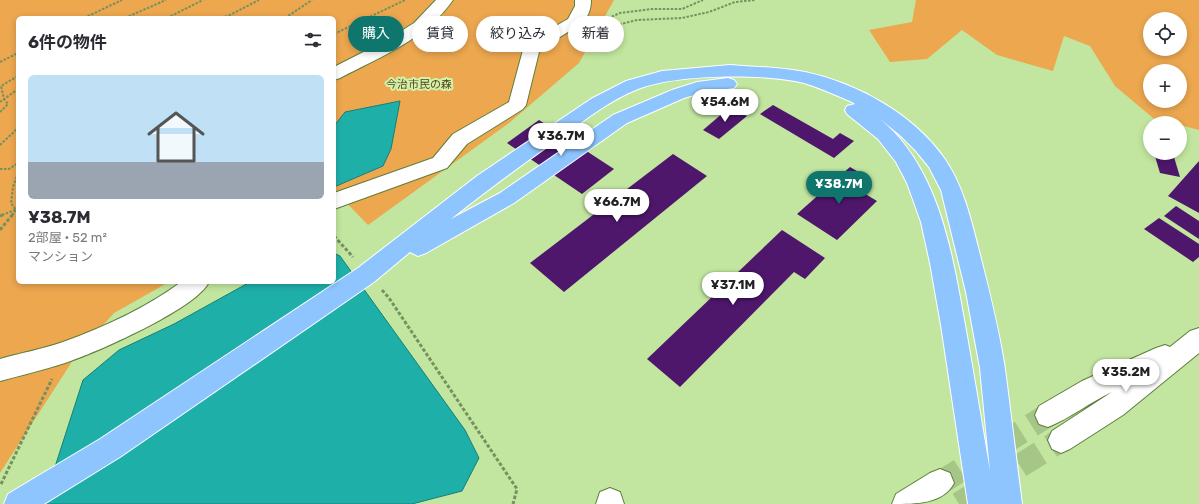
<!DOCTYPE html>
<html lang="ja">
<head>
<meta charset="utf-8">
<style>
  body { margin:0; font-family:Rubik,"Noto Sans JP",sans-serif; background:#f2f2f3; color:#2b2b33; height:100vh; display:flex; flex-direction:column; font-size:15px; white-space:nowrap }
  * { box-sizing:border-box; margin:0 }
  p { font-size:13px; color:#7c7c81 }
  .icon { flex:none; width:22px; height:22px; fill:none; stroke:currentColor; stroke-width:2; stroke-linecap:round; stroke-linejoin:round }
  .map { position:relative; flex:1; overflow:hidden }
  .panel { position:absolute; left:16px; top:16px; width:320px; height:268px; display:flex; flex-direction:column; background:#fff; border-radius:6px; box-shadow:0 2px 6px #0003 }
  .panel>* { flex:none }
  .hud { position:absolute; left:348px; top:16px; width:380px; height:36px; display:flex; gap:8px }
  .fabs { position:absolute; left:1143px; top:12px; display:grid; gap:8px }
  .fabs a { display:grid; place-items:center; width:44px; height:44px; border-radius:50%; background:#fff; box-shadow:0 2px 6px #0003; font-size:20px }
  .price { position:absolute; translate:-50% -34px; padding:0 9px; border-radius:14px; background:#fff; color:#222; font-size:13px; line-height:26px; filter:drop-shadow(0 1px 2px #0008) }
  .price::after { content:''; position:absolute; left:50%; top:24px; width:12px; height:9px; margin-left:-6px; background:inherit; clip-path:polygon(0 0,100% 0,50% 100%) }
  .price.on { background:#0f766e; color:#fff }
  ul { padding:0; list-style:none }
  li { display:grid; align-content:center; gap:8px; height:212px; padding:0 12px }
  li span { display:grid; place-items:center; height:124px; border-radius:6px; color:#555 }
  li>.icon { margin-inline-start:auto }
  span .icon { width:72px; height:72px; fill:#fffc; stroke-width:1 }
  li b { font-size:17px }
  h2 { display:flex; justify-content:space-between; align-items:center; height:48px; padding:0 12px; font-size:17px }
  .tag { padding:0 14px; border-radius:18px; background:#fff; box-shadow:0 2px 6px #0003; font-size:14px; line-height:36px }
  .tag.on { background:#0f766e; color:#fff }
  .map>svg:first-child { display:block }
  .green { fill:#eca74f; fill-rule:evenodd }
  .water { fill:#1fafa9; stroke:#177f76 }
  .building { fill:#4e176c }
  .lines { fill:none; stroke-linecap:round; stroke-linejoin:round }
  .minor-tunnel { stroke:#a6c687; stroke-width:24; stroke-dasharray:24 12; stroke-linecap:butt }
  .minor-casing { stroke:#5e7e3b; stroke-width:2 }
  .highway-casing { stroke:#fff; stroke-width:2 }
  .path-far1 { stroke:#76905f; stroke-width:2; stroke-dasharray:2.5 1.5; stroke-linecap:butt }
  .path { stroke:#76905f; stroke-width:3; stroke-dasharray:3.5 2; stroke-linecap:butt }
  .minor { fill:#fff; fill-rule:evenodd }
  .highway { fill:#8ec5fe; fill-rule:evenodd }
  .labels { text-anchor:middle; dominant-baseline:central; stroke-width:4; stroke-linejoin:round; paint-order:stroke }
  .park-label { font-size:11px; fill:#5f411a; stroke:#cff3ab }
</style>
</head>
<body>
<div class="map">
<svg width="1199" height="504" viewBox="0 0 1199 504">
  <rect width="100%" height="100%" fill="#c2e69f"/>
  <g class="green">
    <polygon points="0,0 614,0 579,63 509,123 368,225 336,192 334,193 334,18 18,18 18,282 169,282 114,313 77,354 0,473"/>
    <path d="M916 0H1199V130L1180 125V123H1173L1153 118 1115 86 1090 46 1064 36 1053 71 997 55 962 30 927 59 890 62 869 30 912 22ZM1150 19H1180V49H1150ZM1150 71H1180V101H1150Z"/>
  </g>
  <g class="water">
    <polygon points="400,101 391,149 383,166 334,187 334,126 345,112"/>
    <polygon points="334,253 340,256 465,430 479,458 462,491 412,504 43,504 83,380 119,350 174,324 250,282 334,282"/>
  </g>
  <g class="building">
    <polygon points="773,105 833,139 840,133 854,141 834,158 760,114"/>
    <polygon points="730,107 747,116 719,139 703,130"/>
    <polygon points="539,120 614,169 582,194 507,143"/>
    <polygon points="1154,153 1174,157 1180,177 1160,173"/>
    <polygon points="673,154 707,176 564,292 530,263"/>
    <polygon points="1199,161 1199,213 1168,196"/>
    <polygon points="850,167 869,178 857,189 877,201 837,240 797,214"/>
    <polygon points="1176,206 1199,221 1199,239 1164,216"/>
    <polygon points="1159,218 1199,244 1199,257 1193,262 1144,229"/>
    <polygon points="782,230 825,258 805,279 794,272 680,387 647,359"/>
  </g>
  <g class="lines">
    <g class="minor-tunnel">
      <polyline points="940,483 1048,415"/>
      <polyline points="959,504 1061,440"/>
    </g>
    <defs>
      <g id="minor">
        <path d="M436 0H453C426 39 380 57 340 78L334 80V67L387 40 414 23Z"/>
        <path d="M575 0H591C591 23 575 27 560 37 553 42 546 47 539 52L526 105 523 109 467 144 447 168 334 209V193L433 158 453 134 509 102 523 50 525 46 549 30 568 19 575 6Z"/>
        <path d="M181 282H209C196 309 95 353 65 363 43 370 22 375 0 381V359C21 353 43 349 63 342 104 327 146 308 181 282Z"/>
        <path d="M1199 328V353L1123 415 1070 449 1061 453 1052 449 1048 440 1052 431 1112 392C1090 402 1071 418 1048 427L1039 424 1035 415 1039 406 1082 381 1156 348 1165 345 1170 347 1190 331Z"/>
        <path d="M940 469 950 473 954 483C943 504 916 504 892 504L896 494 930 473Z"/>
        <polygon points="610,488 620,492 624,504 596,504 600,492"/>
      </g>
      <path id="highway" d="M730 65C755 67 780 67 805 72 857 83 913 114 944 158 963 185 971 219 979 251 989 290 999 329 1005 369 1011 414 1016 459 1022 504H968L941 325 930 263 921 222 907 183 896 162 878 139 847 114 845 110 847 106 855 104 852 102C836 95 820 88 804 83 763 73 677 74 638 89 610 100 585 120 561 137 523 164 487 190 451 219L500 193 613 115 672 90 697 82 728 78 734 80 737 84 734 88 704 92 684 98 627 123 514 203 426 253 418 256 410 252 374 282 120 457 44 504H4L8 494 100 439 358 268 477 176 591 99 626 81 662 71ZM879 118 901 136 916 151 929 167 941 190 966 292 980 368 990 471C982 426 975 381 967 336 953 260 942 170 879 118Z"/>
    </defs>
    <use href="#minor" class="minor-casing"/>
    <use href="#highway" class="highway-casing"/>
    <g class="path-far1">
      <polyline points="84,18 122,0"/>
      <polyline points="125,18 166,0"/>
      <polyline points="167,18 203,0"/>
      <polyline points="217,18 228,16 259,0"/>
      <polyline points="285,18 312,0"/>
      <polyline points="597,23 620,13 652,9 682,9 703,0"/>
      <polyline points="592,29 597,30 637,20 682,18 709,12 735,2 755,0"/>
      <polyline points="334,34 405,0"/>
      <polyline points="0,62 18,53"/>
      <polyline points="0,102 18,89"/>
      <polyline points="0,112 8,104 4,99 1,86 18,76"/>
      <polyline points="0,145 18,128"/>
      <polyline points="0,169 9,169 18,163"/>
      <polyline points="18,173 13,187 11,203 18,213"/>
      <polyline points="2,215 15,210"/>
      <polyline points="12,215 16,210"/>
    </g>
    <g class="path">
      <polyline points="0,216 5,214"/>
      <polyline points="0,230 13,214"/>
      <polyline points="334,236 353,257"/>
      <polyline points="382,290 389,298 517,489 513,504"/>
      <polyline points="1,484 52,379"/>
    </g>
    <use href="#minor" class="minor"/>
    <use href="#highway" class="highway"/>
  </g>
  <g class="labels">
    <g class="park-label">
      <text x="419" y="84">今治市民の森</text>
    </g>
  </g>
</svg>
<div class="fabs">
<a><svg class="icon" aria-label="locate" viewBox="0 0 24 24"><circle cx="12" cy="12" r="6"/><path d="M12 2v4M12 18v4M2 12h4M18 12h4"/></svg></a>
<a>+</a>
<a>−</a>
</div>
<b class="price" style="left:725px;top:123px">¥54.6M</b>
<b class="price" style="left:561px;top:157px">¥36.7M</b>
<b class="price on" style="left:839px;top:205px">¥38.7M</b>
<b class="price" style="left:617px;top:223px">¥66.7M</b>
<b class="price" style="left:733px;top:306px">¥37.1M</b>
<b class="price" style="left:1126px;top:393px">¥35.2M</b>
<div class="hud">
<a class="tag on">購入</a>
<a class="tag">賃貸</a>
<a class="tag">絞り込み</a>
<a class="tag">新着</a>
</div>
<section class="panel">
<h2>6件の物件<svg class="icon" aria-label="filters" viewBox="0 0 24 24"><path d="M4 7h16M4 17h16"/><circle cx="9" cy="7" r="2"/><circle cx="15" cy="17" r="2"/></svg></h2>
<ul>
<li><span style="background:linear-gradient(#bfe0f5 70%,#9aa5b1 0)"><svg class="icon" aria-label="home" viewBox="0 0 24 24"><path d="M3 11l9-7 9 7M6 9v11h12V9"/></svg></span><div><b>¥38.7M</b><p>2部屋 · 52 m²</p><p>マンション</p></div></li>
</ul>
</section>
</div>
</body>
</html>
